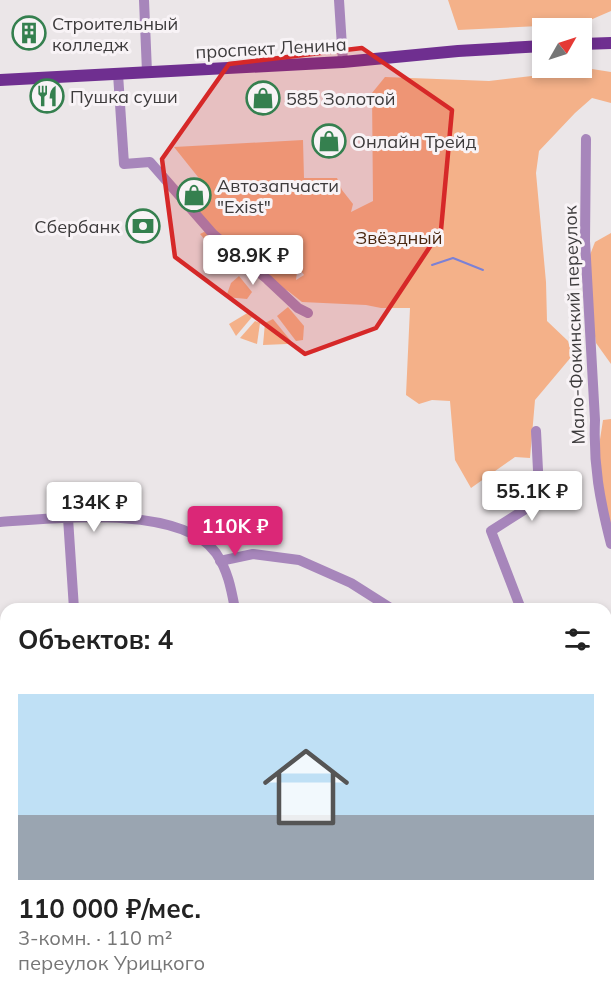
<!DOCTYPE html>
<html lang="ru">
<head>
<meta charset="utf-8">
<style>
  body { margin:0; font-family:Mulish,sans-serif; background:#f6f6f6; color:#222; height:100vh; display:flex; flex-direction:column; font-size:22px; white-space:nowrap }
  * { box-sizing:border-box; margin:0 }
  p { font-size:20px; color:#767676 }
  .icon { flex:none; width:33px; height:33px; fill:none; stroke:currentColor; stroke-width:2; stroke-linecap:round; stroke-linejoin:round }
  .map { position:relative; flex:1; overflow:hidden }
  .sheet { position:absolute; left:0px; top:603px; width:612px; height:402px; display:flex; flex-direction:column; background:#fff; border-radius:18px 18px 0 0; box-shadow:0 3px 9px #0003 }
  .sheet>* { flex:none }
  .needle { width:39px; rotate:51deg }
  .controls { position:absolute; left:532px; top:18px; display:grid; gap:12px }
  .controls a { display:grid; place-items:center; width:60px; height:60px; border-radius:0px; background:#fff; box-shadow:0 3px 9px #0003; font-size:30px }
  .price { position:absolute; translate:-50% -51px; padding:0 14px; border-radius:6px; background:#fff; color:#222; font-size:20px; line-height:39px; filter:drop-shadow(0 2px 3px #0008) }
  .price::after { content:''; position:absolute; left:50%; top:36px; width:18px; height:14px; margin-left:-9px; background:inherit; clip-path:polygon(0 0,100% 0,50% 100%) }
  .price.current { background:#db2777; color:#fff }
  ul { padding:0; list-style:none }
  li { display:grid; align-content:center; gap:12px; height:318px; padding:0 18px }
  li span { display:grid; place-items:center; height:186px; border-radius:0px; color:#555 }
  li>.icon { margin-inline-start:auto }
  span .icon { width:108px; height:108px; fill:#fffc; stroke-width:1 }
  li b { font-size:26px }
  h2 { display:flex; justify-content:space-between; align-items:center; height:72px; padding:0 18px; font-size:26px }
  .map>svg:first-child { display:block }
  .green { fill:#f4b189 }
  .lines { fill:none; stroke-linecap:round; stroke-linejoin:round }
  .stream { stroke:#7b81d6; stroke-width:2 }
  .minor { stroke:#a786bb; stroke-width:10 }
  .major { stroke:#6f2f90; stroke-width:12 }
  .marked { fill:#d62828; fill-opacity:0.2; stroke:#d62828; stroke-width:4.5; stroke-linejoin:round }
  .labels { text-anchor:middle; dominant-baseline:central; stroke-width:6; stroke-linejoin:round; paint-order:stroke }
  .poi-label { font-size:18px; fill:#3d3b3c; stroke:#f8f3f6; text-anchor:start }
  .street-label { font-size:18px; fill:#3d3b3c; stroke:#f8f3f6 }
  .park-label { font-size:18px; fill:#4a2710; stroke:#f8f3f6 }
</style>
</head>
<body>
<div class="map">
<svg width="611" height="1005" viewBox="0 0 611 1005">
  <rect width="100%" height="100%" fill="#ebe6e8"/>
  <g class="green">
    <polygon points="448,0 611,0 611,11 581,24 458,30"/>
    <path d="M592 69 611 72V103L592 98 575 113 539 151 536 173 546 282 547 321 568 341 572 356 535 400 530 458 515 457 471 488 455 460 450 401 432 400 419 404 406 395 410 308H381L366 305 302 302 288 291 277 286 268 273 269 267H284L297 272 296 280 304 275 290 256C277 257 260 260 247 255 228 248 206 222 193 207L210 192 174 147 303 140 304 178H337L342 190 353 204 351 212 373 201 372 93 385 77 489 81Z"/>
    <polygon points="206,231 243,262 233,272 200,234"/>
    <polygon points="611,233 611,364 596,343 588,290 588,260 595,242"/>
    <polygon points="239,276 252,292 247,299 226,297 231,283"/>
    <polygon points="288,307 304,326 303,340 296,341 277,316"/>
    <polygon points="249,312 252,317 236,336 229,324"/>
    <polygon points="273,319 291,341 287,344 263,345 265,323"/>
    <polygon points="255,321 260,323 257,344 240,338"/>
    <polygon points="611,419 611,538 598,452 603,420"/>
  </g>
  <g class="lines">
    <polyline class="stream" points="432,265 453,258 483,270"/>
    <g class="minor">
      <polyline points="144,0 147,72"/>
      <polyline points="339,0 343,62"/>
      <polyline points="118,74 124,164 150,162 213,234 267,279 298,308 308,313"/>
      <path d="M586 139 585 241 595 420C593 465 600 501 611 544"/>
      <polyline points="68,518 74,609"/>
      <path d="M0 522C54 518 181 504 216 553 228 571 231 588 235 609"/>
      <polyline points="220,561 253,554 299,560 351,583 392,609"/>
      <polyline points="521,609 491,531 535,503 539,490 536,431"/>
      <polyline points="606,700 611,703"/>
      <polyline points="98,999 98,1005"/>
    </g>
    <g class="major">
      <polyline points="582,44 611,43"/>
      <polyline points="0,80 343,62 458,51 543,46"/>
      <polyline points="0,814 6,814"/>
      <polyline points="606,829 611,834"/>
      <polyline points="606,928 611,927"/>
      <polyline points="355,999 357,1005"/>
      <polyline points="379,1005 396,999"/>
    </g>
  </g>
  <path class="marked" d="M362 48 452 110 441 230 376 328 305 354 175 257 162 159 229 64Z"/>
  <defs>
    <symbol id="building-ring" viewBox="-11 -11 22 22"><circle r="9.5" fill="#f8f3f6" stroke="#35804f" stroke-width="1.5"/><path d="M-4-6H4V6H1V3H-1V6H-4ZM-2.5-4.3h1.7v1.8h-1.7ZM.8-4.3h1.7v1.8H.8ZM-2.5-1h1.7V.8h-1.7ZM.8-1h1.7V.8H.8Z" fill="#35804f"/></symbol>
    <symbol id="restaurant-ring" viewBox="-11 -11 22 22"><circle r="9.5" fill="#f8f3f6" stroke="#35804f" stroke-width="1.5"/><path d="M-5-6h1v4h1v-4h1v4h1v-4h1v5L-1.5 .5V6h-2V.5L-5-1ZM5-6V6H3V1.5H1.5Q1.5-4 5-6Z" fill="#35804f"/></symbol>
    <symbol id="shop-ring" viewBox="-11 -11 22 22"><circle r="9.5" fill="#f8f3f6" stroke="#35804f" stroke-width="1.5"/><path d="M-5-2.5h2.3a2.7 3.5 0 0 1 5.4 0H5L5.5 6h-11ZM-1.5-2.5h3a1.5 2.3 0 0 0-3 0Z" fill="#35804f"/></symbol>
    <symbol id="bank-ring" viewBox="-11 -11 22 22"><circle r="9.5" fill="#f8f3f6" stroke="#35804f" stroke-width="1.5"/><path d="M-6-4H6V4H-6ZM0-2.3a2.3 2.3 0 1 0 0 4.6a2.3 2.3 0 1 0 0-4.6Z" fill="#35804f"/></symbol>
  </defs>
  <g fill-rule="evenodd">
    <use href="#building-ring" x="10" y="14" width="38" height="38"/>
    <use href="#restaurant-ring" x="28" y="77" width="38" height="38"/>
    <use href="#shop-ring" x="244" y="79" width="38" height="38"/>
    <use href="#shop-ring" x="310" y="122" width="38" height="38"/>
    <use href="#shop-ring" x="175" y="176" width="38" height="38"/>
    <use href="#bank-ring" x="124" y="207" width="38" height="38"/>
  </g>
  <g class="labels">
    <g class="poi-label">
      <text x="52" y="23">Строительный<tspan x="52" dy="21">колледж</tspan></text>
      <text x="70" y="96">Пушка суши</text>
      <text x="286" y="98">585 Золотой</text>
      <text x="352" y="141">Онлайн Трейд</text>
      <text x="217" y="185">Автозапчасти<tspan x="217" dy="21">"Exist"</tspan></text>
      <text x="120" y="226" text-anchor="end">Сбербанк</text>
    </g>
    <g class="street-label">
      <text transform="translate(271 48) rotate(-3)">проспект Ленина</text>
      <text transform="translate(574 325) rotate(-92)">Мало-Фокинский переулок</text>
    </g>
    <g class="park-label">
      <text x="399" y="237">Звёздный</text>
    </g>
  </g>
</svg>
<div class="controls">
<a><svg class="needle" viewBox="-14 -14 28 28"><path d="M0-13l5 13h-10z" fill="#e53935"/><path d="M0 13l5-13h-10z" fill="#767676"/></svg></a>
</div>
<b class="price" style="left:253px;top:286px">98.9K ₽</b>
<b class="price" style="left:532px;top:522px">55.1K ₽</b>
<b class="price" style="left:94px;top:533px">134K ₽</b>
<b class="price current" style="left:235px;top:557px">110K ₽</b>
<section class="sheet">
<h2>Объектов: 4<svg class="icon" aria-label="filters" viewBox="0 0 24 24"><path d="M4 7h16M4 17h16"/><circle cx="9" cy="7" r="2"/><circle cx="15" cy="17" r="2"/></svg></h2>
<ul>
<li><span style="background:linear-gradient(#bfe0f5 65%,#9aa5b1 0)"><svg class="icon" aria-label="home" viewBox="0 0 24 24"><path d="M3 11l9-7 9 7M6 9v11h12V9"/></svg></span><div><b>110 000 ₽/мес.</b><p>3-комн. · 110 m²</p><p>переулок Урицкого</p></div></li>
</ul>
</section>
</div>
</body>
</html>
